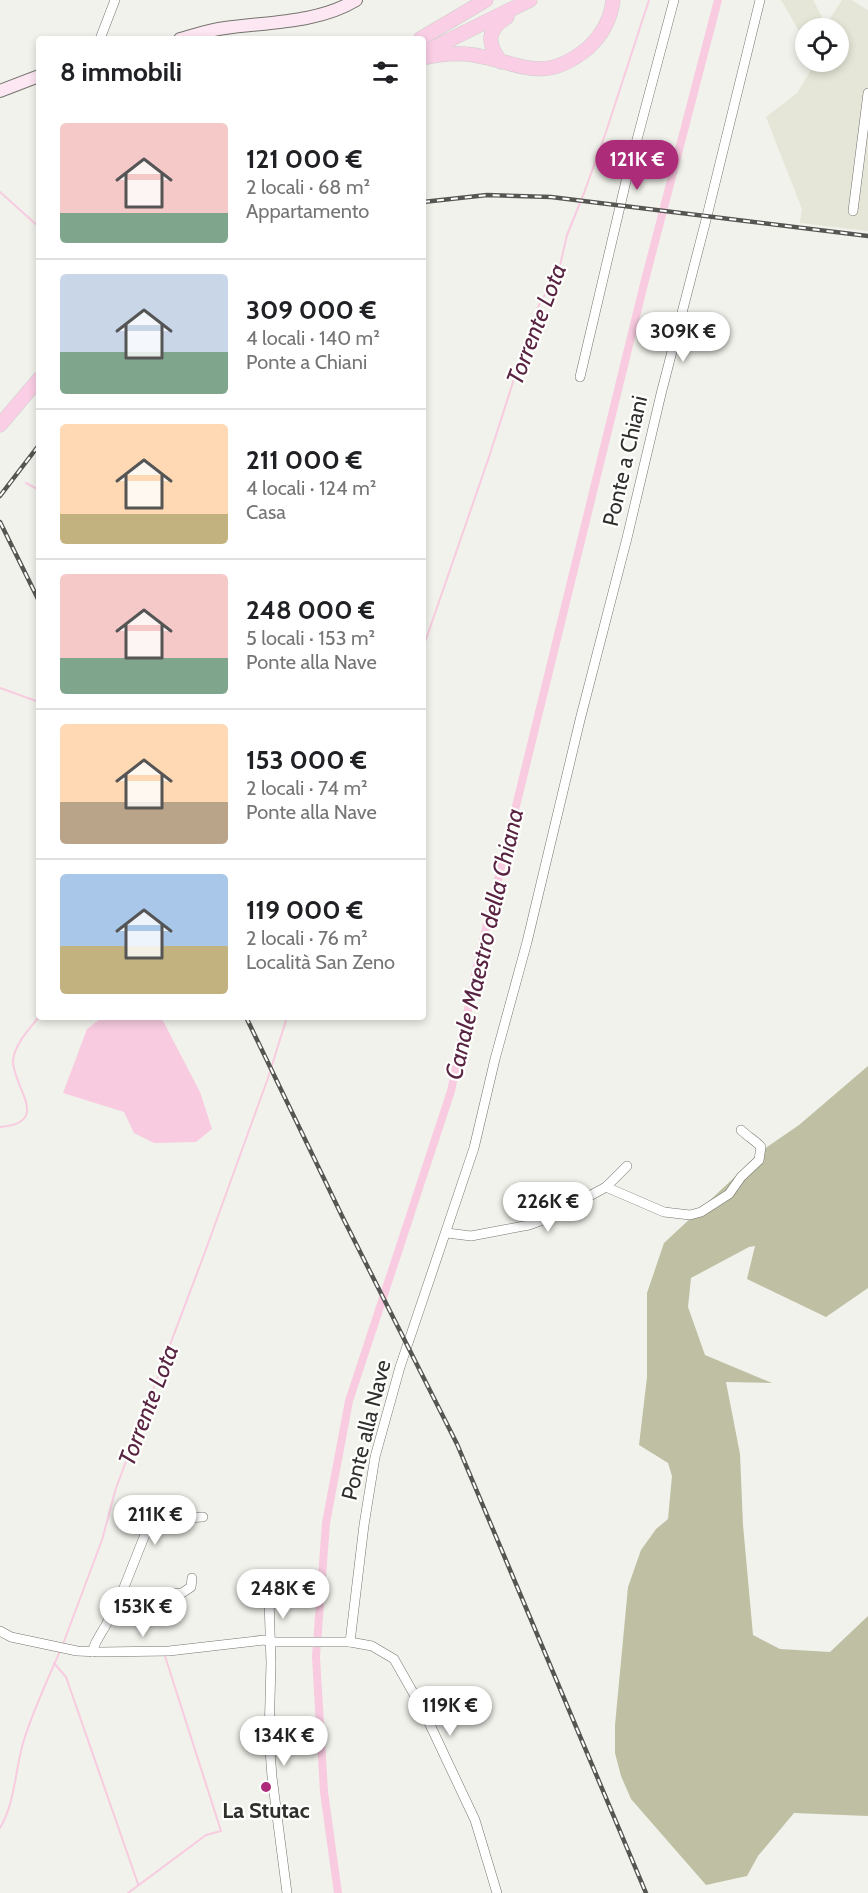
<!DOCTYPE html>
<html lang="it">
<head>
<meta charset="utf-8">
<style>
  body { margin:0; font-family:Cabin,sans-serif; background:#f2f2f2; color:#202124; height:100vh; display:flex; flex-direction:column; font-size:22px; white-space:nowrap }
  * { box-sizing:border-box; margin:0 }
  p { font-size:20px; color:#757577 }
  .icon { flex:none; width:33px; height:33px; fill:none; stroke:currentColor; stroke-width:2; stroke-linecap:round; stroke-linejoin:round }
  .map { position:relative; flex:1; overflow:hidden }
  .sheet { position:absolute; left:36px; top:36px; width:390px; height:984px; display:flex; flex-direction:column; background:#fff; border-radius:6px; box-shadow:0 3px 9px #0003 }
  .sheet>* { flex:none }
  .controls { position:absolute; left:795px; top:18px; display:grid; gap:12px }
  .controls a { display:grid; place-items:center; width:54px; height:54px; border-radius:50%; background:#fff; box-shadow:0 3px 9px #0003; font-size:30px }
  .price { position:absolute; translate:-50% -51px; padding:0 14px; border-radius:21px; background:#fff; color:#222; font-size:20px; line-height:39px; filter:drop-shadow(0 2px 3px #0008) }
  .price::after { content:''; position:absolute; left:50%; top:36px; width:18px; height:14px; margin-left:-9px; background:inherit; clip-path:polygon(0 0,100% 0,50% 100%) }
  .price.on { background:#ac2c7a; color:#fff }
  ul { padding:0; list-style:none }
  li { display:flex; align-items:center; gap:18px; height:150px; padding:0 24px }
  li+li { border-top:2px solid #e0e0e0 }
  li span { display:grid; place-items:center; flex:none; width:168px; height:120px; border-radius:6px; color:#555 }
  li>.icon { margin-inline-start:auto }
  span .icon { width:72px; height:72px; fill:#fffc; stroke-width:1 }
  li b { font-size:26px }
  h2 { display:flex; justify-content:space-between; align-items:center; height:72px; padding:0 24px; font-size:26px }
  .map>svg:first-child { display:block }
  .built { fill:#e5e6d7 }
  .green { fill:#bfc0a3 }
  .water { fill:#f8cbe0 }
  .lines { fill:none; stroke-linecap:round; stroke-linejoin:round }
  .stream { stroke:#f8cbe0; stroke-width:2 }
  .canal { stroke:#f8cbe0; stroke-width:8 }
  .minor-casing { stroke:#75756f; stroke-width:10 }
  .secondary-casing { stroke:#75756f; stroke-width:14 }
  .primary-casing { stroke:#cdcdcc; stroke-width:15 }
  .minor { stroke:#fff; stroke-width:9 }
  .secondary { stroke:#fde7f2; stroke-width:12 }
  .primary { stroke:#facee5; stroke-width:14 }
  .rail-casing { stroke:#555652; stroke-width:4.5 }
  .rail { stroke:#fffffe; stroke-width:2; stroke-dasharray:7; stroke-linecap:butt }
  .poi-dot { fill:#ac2c7a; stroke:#fffffe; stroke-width:2 }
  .labels { text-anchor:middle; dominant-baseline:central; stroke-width:4.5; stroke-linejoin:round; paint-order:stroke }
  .street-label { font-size:22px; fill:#2f2f2c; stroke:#fffffe }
  .poi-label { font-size:22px; font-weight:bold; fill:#2f2f2c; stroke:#fffffe }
  .water-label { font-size:24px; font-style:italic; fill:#592442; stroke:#fffffe }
</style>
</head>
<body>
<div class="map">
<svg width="868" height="1893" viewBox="0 0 868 1893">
  <rect width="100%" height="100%" fill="#f1f2eb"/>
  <polygon class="built" points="781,0 813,0 826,25 842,0 851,0 868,10 868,231 800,223 802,209 766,117 797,93 811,70 809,62 838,62 838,28 806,28 805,48 803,38"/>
  <polygon class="green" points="868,1066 868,1288 826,1317 747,1279 755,1246 749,1247 691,1278 688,1307 705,1355 772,1383 726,1382 740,1454 743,1525 753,1635 780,1649 830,1652 868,1616 868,1816 794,1813 758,1856 747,1876 706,1885 631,1799 621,1776 615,1753 615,1725 628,1587 641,1550 656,1529 668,1519 672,1476 668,1463 639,1445 647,1377 647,1293 664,1243 767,1147 799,1125"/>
  <polygon class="water" points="161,1017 200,1092 212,1129 196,1142 154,1143 134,1133 124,1112 63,1093 87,1029 100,1019"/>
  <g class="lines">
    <g class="stream">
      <polyline points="0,192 39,227"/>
      <polyline points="26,483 39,490"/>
      <polyline points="423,648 489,457 533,320 539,305 559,270 567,235 584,193 606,132 649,0"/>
      <polyline points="0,688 39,702"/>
      <path d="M0 1127C52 1123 13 1087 13 1061 14 1045 29 1029 39 1017"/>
      <polyline points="63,1644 102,1540 116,1488 205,1252 268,1078 287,1017"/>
      <polyline points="54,1663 66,1677 138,1884"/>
      <path d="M0 1828C15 1803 15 1771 23 1743 32 1713 48 1678 61 1649"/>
      <polyline points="128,1893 206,1835 221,1831 164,1653"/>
    </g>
    <polyline class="canal" points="338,1893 324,1792 316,1657 326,1523 349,1401 451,1091 479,957 644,284 718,0"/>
    <defs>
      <g id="minor">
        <polyline points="100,39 115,0"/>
        <polyline points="853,211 868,93"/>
        <polyline points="580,377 626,181 674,0"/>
        <path d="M606 1187 664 1212 690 1215 701 1212 729 1194 741 1177 759 1160 761 1147C755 1140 748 1137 741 1130"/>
        <polyline points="447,1233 471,1236 529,1225 551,1217 606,1187 627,1166"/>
        <polyline points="121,1595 146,1532 155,1520 203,1517"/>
        <polyline points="269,1599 271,1663 269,1737 272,1777 287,1893"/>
        <polyline points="0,1631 11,1637 77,1651 100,1652 169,1651 264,1640 270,1642 350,1642 372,1646 394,1659 424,1712 475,1820 497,1893"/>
        <polyline points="350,1642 364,1525 375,1457 400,1367 474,1148 495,1059 527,942 580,720 627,538 661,394 707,216 760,0"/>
        <path d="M92 1652C97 1636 102 1634 108 1621 113 1611 114 1604 121 1595L182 1593 191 1587 192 1578"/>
      </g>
      <g id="secondary">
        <path d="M180 39C195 35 209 30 225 28 268 22 318 23 356 0"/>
        <polyline points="0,91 39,76"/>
      </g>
      <g id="primary">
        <polyline points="420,39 486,0"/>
        <polyline points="423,53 530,0"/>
        <path d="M423 58C440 54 456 52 474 55 522 63 543 85 588 48 602 35 611 19 613 0"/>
        <path d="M501 62C487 44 486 30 507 17"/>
        <polyline points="0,425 39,379"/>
      </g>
    </defs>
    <use href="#minor" class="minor-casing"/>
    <use href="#secondary" class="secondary-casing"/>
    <use href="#primary" class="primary-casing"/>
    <use href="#minor" class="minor"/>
    <use href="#secondary" class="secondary"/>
    <use href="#primary" class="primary"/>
    <defs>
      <g id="rail">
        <polyline points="423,202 487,195 551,197 868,236"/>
        <polyline points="0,496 39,445"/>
        <polyline points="0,522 39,601"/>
        <polyline points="246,1017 342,1216 457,1444 646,1893"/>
      </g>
    </defs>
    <use href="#rail" class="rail-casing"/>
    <use href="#rail" class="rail"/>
  </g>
  <circle class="poi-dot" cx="266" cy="1787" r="6"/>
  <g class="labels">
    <g class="street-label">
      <text transform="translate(625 461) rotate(-77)">Ponte a Chiani</text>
      <text transform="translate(366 1430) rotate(-76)">Ponte alla Nave</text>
    </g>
    <g class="poi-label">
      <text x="266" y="1810">La Stutac</text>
    </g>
    <g class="water-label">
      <text transform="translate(536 324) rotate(-69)">Torrente Lota</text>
      <text transform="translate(484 944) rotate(-77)">Canale Maestro della Chiana</text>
      <text transform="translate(148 1405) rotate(-69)">Torrente Lota</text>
    </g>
  </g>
</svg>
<div class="controls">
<a><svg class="icon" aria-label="locate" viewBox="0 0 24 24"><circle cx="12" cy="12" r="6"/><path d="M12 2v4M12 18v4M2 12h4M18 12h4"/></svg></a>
</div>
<b class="price on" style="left:637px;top:191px">121K €</b>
<b class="price" style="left:683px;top:363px">309K €</b>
<b class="price" style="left:548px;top:1233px">226K €</b>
<b class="price" style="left:155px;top:1546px">211K €</b>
<b class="price" style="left:283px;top:1620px">248K €</b>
<b class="price" style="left:143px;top:1638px">153K €</b>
<b class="price" style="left:450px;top:1737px">119K €</b>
<b class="price" style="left:284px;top:1767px">134K €</b>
<section class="sheet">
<h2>8 immobili<svg class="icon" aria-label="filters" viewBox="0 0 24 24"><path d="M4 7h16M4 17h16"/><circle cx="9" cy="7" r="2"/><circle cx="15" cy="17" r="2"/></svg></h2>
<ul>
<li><span style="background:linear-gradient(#f6c9c9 75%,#7fa58c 0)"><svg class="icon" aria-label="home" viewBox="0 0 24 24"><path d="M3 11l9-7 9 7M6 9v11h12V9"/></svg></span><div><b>121 000 €</b><p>2 locali · 68 m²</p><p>Appartamento</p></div></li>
<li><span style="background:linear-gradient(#c9d6e8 65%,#7fa58c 0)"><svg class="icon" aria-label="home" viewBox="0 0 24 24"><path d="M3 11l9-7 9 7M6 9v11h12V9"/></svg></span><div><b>309 000 €</b><p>4 locali · 140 m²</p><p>Ponte a Chiani</p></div></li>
<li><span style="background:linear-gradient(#ffd9b3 75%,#c2b280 0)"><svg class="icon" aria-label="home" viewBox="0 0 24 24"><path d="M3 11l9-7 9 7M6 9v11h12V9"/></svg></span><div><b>211 000 €</b><p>4 locali · 124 m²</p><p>Casa</p></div></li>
<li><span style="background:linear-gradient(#f6c9c9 70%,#7fa58c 0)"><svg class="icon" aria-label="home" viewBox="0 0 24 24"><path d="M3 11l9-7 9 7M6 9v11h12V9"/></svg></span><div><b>248 000 €</b><p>5 locali · 153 m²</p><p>Ponte alla Nave</p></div></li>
<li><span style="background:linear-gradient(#ffd9b3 65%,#b9a48a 0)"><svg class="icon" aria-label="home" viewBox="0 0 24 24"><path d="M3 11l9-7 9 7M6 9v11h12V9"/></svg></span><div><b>153 000 €</b><p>2 locali · 74 m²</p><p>Ponte alla Nave</p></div></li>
<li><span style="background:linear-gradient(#a9c7e8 60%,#c2b280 0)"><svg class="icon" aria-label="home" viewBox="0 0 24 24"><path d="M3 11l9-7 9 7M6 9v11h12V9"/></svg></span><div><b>119 000 €</b><p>2 locali · 76 m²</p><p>Località San Zeno</p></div></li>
</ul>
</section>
</div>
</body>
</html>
